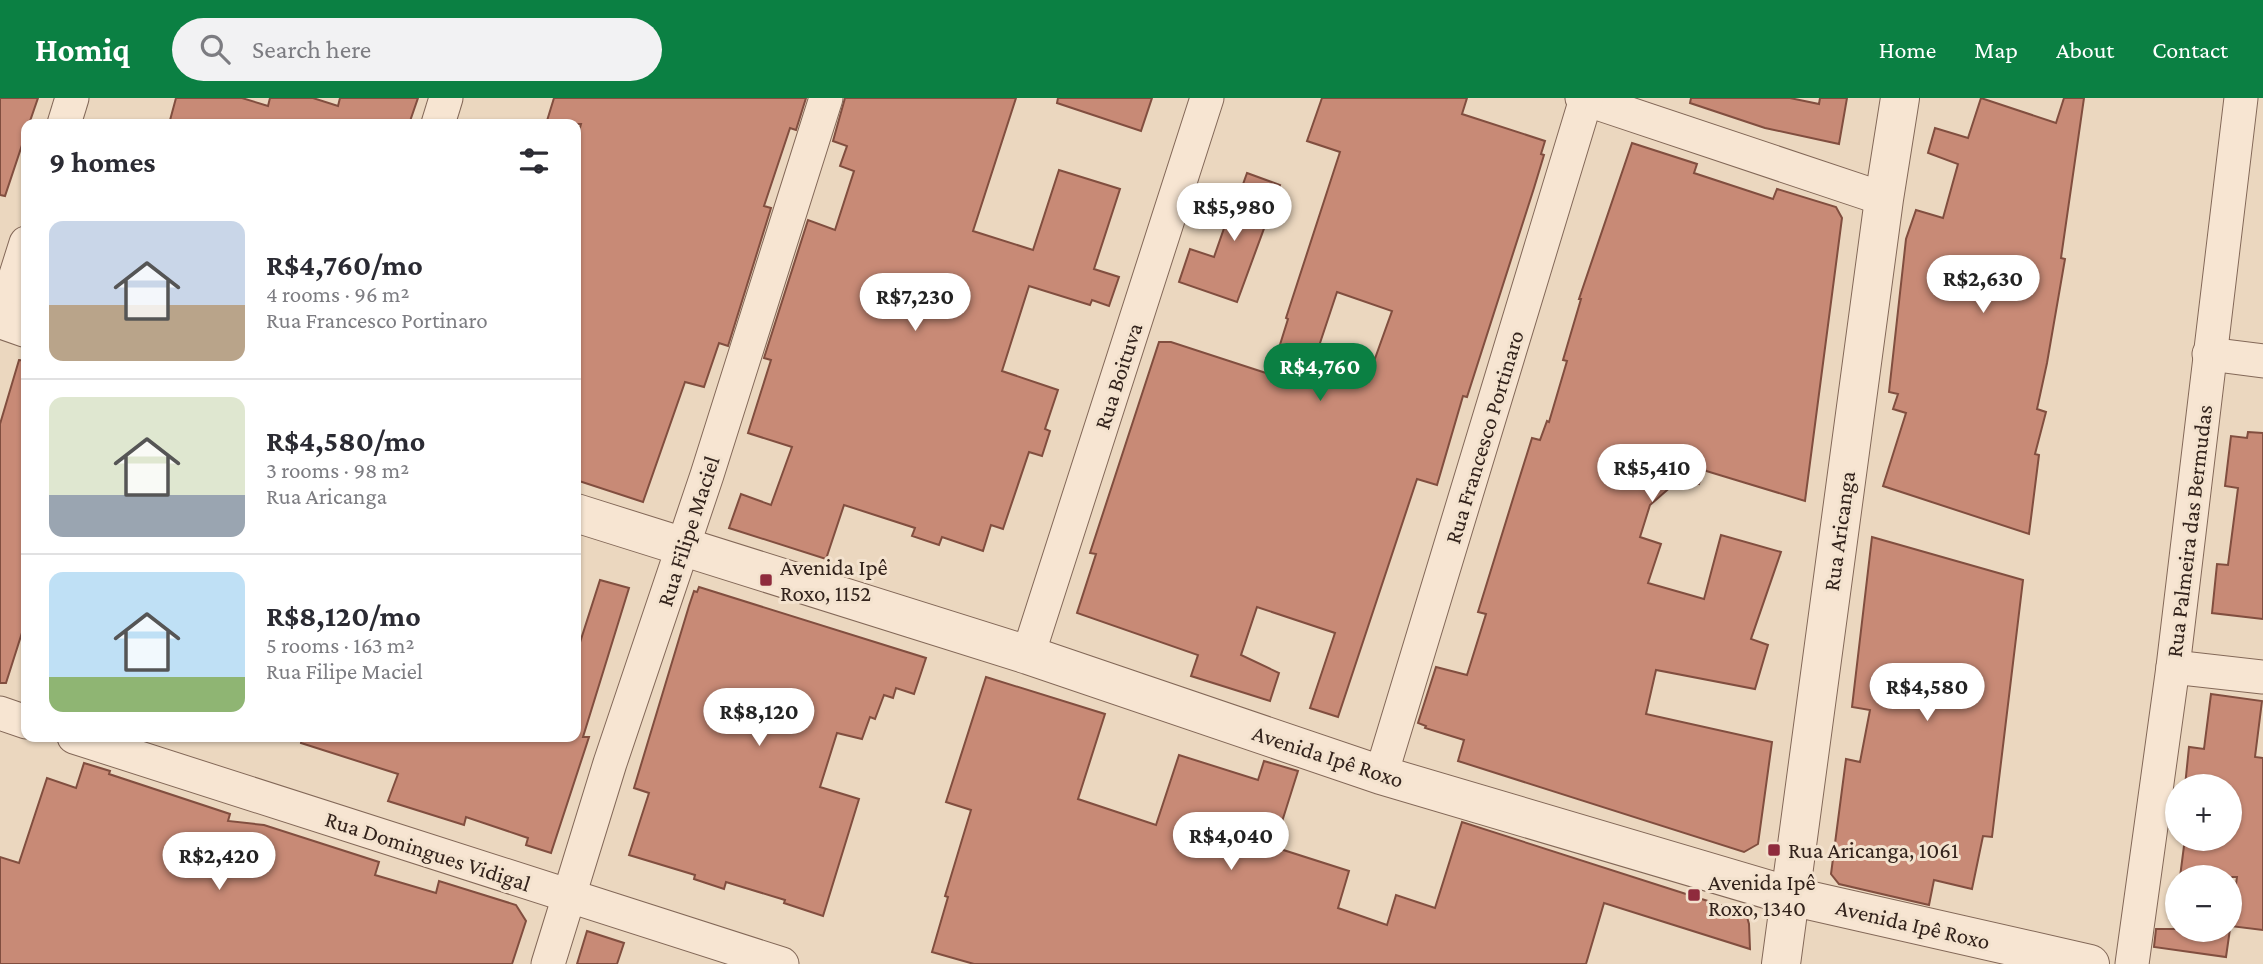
<!DOCTYPE html>
<html lang="en">
<head>
<meta charset="utf-8">
<style>
  body { margin:0; font-family:"Crimson Pro",serif; background:#f2f2f3; color:#2b2b33; height:100vh; display:flex; flex-direction:column; font-size:26px; white-space:nowrap }
  * { box-sizing:border-box; margin:0 }
  p { font-size:23px; color:#7c7c81 }
  .icon { flex:none; width:38px; height:38px; fill:none; stroke:currentColor; stroke-width:2; stroke-linecap:round; stroke-linejoin:round }
  .map { position:relative; flex:1; overflow:hidden }
  .side { position:absolute; left:21px; top:21px; width:560px; height:623px; display:flex; flex-direction:column; background:#fff; border-radius:14px; box-shadow:0 2px 5px #0004 }
  .side>* { flex:none }
  .buttons { position:absolute; left:2165px; top:676px; display:grid; gap:14px }
  .buttons a { display:grid; place-items:center; width:77px; height:77px; border-radius:50%; background:#fff; box-shadow:0 2px 5px #0004; font-size:35px }
  .price { position:absolute; translate:-50% -60px; padding:0 16px; border-radius:24px; background:#fff; color:#222; font-size:23px; line-height:46px; filter:drop-shadow(0 2px 4px #0008) }
  .price::after { content:''; position:absolute; left:50%; top:42px; width:21px; height:16px; margin-left:-10px; background:inherit; clip-path:polygon(0 0,100% 0,50% 100%) }
  .price.on { background:#0b8043; color:#fff }
  ul { padding:0; list-style:none }
  li { display:flex; align-items:center; gap:21px; height:175px; padding:0 28px }
  li+li { border-top:2px solid #e1e1e2 }
  li span { display:grid; place-items:center; flex:none; width:196px; height:140px; border-radius:14px; color:#555 }
  li>.icon { margin-inline-start:auto }
  span .icon { width:84px; height:84px; fill:#fffc; stroke-width:1 }
  li b { font-size:30px }
  h2 { display:flex; justify-content:space-between; align-items:center; height:84px; padding:0 28px; font-size:30px }
  header { display:flex; align-items:center; gap:42px; box-sizing:border-box; height:98px; padding:0 35px; background:#0b8043; color:#fff }
  header strong { font-size:33px }
  nav { display:flex; gap:38px; margin-inline-start:auto; font-size:24px }
  .search { width:490px; height:63px; background:#f2f2f3; display:flex; align-items:center; gap:18px; box-sizing:border-box; padding:0 24px; border-radius:38px; color:#7c7c81; font-size:26px }
  .map>svg:first-child { display:block }
  .building { fill:#c88a76; stroke:#814e3f; stroke-width:2; fill-rule:evenodd }
  .lines { fill:none; stroke-linecap:round; stroke-linejoin:round }
  .minor-casing { stroke:#836858; stroke-width:35 }
  .tertiary-casing { stroke:#836858; stroke-width:40 }
  .minor { stroke:#f7e5d2; stroke-width:33 }
  .tertiary { stroke:#f7e5d2; stroke-width:38 }
  .poi-dot { fill:#8f2b3d; stroke:#f3e2ce; stroke-width:2.5 }
  .labels { text-anchor:middle; dominant-baseline:central; stroke-width:6; stroke-linejoin:round; paint-order:stroke }
  .street-label { font-size:23px; fill:#33231c; stroke:#f3e2ce }
  .poi-label { font-size:23px; fill:#33231c; stroke:#f3e2ce; text-anchor:start }
</style>
</head>
<body>
<header>
<strong>Homiq</strong>
<div class="search"><svg class="icon" aria-label="search" viewBox="0 0 24 24"><circle cx="10" cy="10" r="6"/><path d="M15 15l6 6"/></svg>Search here</div>
<nav><a>Home</a><a>Map</a><a>About</a><a>Contact</a></nav>
</header>
<div class="map">
<svg width="2263" height="866" viewBox="0 0 2263 866">
  <rect width="100%" height="100%" fill="#ebd7bf"/>
  <g class="building">
    <polygon points="0,0 38,0 29,26 26,26 26,35 5,98 0,97"/>
    <polygon points="176,0 242,0 268,8 270,0 313,0 338,8 340,0 418,0 409,26 169,26"/>
    <polygon points="554,0 806,0 796,32 790,30 764,108 771,110 728,248 719,245 704,289 685,284 643,404 576,382 576,44 581,26 546,26"/>
    <polygon points="845,0 1016,0 973,133 1033,152 1059,72 1120,91 1094,171 1119,179 1109,208 1092,202 1090,207 1029,188 1002,273 1058,292 1045,331 1050,333 1042,358 1029,354 1003,431 991,427 983,453 942,439 939,447 912,438 915,430 844,407 826,461 729,430 741,396 771,407 792,349 748,335 771,262 764,260 808,122 835,132 854,73 840,68 847,48 833,43"/>
    <polygon points="1058,0 1152,0 1141,33 1057,5"/>
    <path d="M1322 0H1467L1462 16 1545 43 1541 56 1544 57 1534 90 1467 299 1463 298 1437 387 1417 381 1338 619 1310 610 1335 535 1257 509 1241 557 1279 575 1270 603 1191 578 1198 557 1077 515 1096 456 1090 455 1159 244H1171L1266 275 1278 253 1288 221 1286 220 1340 54 1307 43ZM1337 194 1392 213 1373 266 1319 248Z"/>
    <polygon points="1691,0 1790,0 1819,6 1820,0 1847,0 1839,46 1765,30 1690,5"/>
    <polygon points="1981,0 2056,25 2064,0 2084,0 2061,160 2065,161 2047,265 2037,311 2046,314 2035,356 2039,357 2029,436 1883,388 1906,315 1893,311 1898,296 1889,294 1906,141 1916,112 1943,120 1958,66 1928,55 1935,30 1968,40"/>
    <polygon points="1632,45 1697,66 1694,75 1773,101 1777,91 1836,109 1842,120 1805,403 1703,372 1699,386 1681,380 1650,407 1640,439 1661,446 1648,485 1704,501 1721,437 1781,454 1751,541 1768,547 1755,591 1656,572 1646,616 1772,644 1758,746 1744,754 1458,663 1464,642 1425,630 1426,628 1418,625 1436,569 1467,577 1486,516 1478,514 1516,391 1532,340 1540,342 1547,323 1549,324 1567,263 1563,262 1581,201 1579,201"/>
    <polygon points="1247,75 1280,87 1237,204 1179,184 1190,151 1214,159 1229,116 1232,117"/>
    <polygon points="19,262 26,263 26,522 6,585 0,585 0,326"/>
    <polygon points="2248,334 2263,335 2263,521 2212,515 2217,466 2228,467 2238,390 2225,388 2231,338 2247,340"/>
    <polygon points="1872,439 2023,482 1992,739 1983,738 1972,791 1934,782 1929,807 1839,786 1831,776 1846,661 1860,664 1870,612 1852,609"/>
    <polygon points="600,482 629,490 583,639 589,639 551,755 526,747 528,740 466,719 464,727 388,703 398,676 301,645 302,639 576,639 576,557"/>
    <polygon points="699,489 926,560 914,596 896,590 893,600 884,597 875,621 870,619 862,641 837,635 820,689 859,701 823,818 784,805 785,802 726,784 724,791 694,781 695,777 629,757 649,695 634,690 689,508 694,493 697,494"/>
    <polygon points="986,579 1105,616 1078,701 1156,727 1179,657 1258,682 1264,663 1298,673 1274,749 1349,773 1338,810 1387,827 1396,797 1435,810 1462,724 1742,814 1747,819 1749,826 1750,851 1604,805 1586,866 974,866 932,854 948,799 945,798 971,712 946,704"/>
    <polygon points="2211,596 2262,603 2255,659 2263,660 2263,832 2230,828 2237,779 2180,779 2185,740 2230,740 2230,688 2185,688 2189,649 2204,651"/>
    <polygon points="84,665 110,673 109,676 230,716 228,723 264,727 379,764 375,777 436,795 439,783 516,807 526,823 512,866 0,866 0,759 19,765 47,680 76,690"/>
    <polygon points="2156,831 2230,831 2226,859 2154,849"/>
    <polygon points="587,833 624,845 617,866 577,866"/>
  </g>
  <g class="lines">
    <defs>
      <g id="minor">
        <polyline points="1582,0 1884,101"/>
        <polyline points="64,26 72,0"/>
        <polyline points="438,26 446,0"/>
        <polyline points="2,221 26,145"/>
        <polyline points="2209,256 2263,263"/>
        <polyline points="1028,557 1207,0"/>
        <polyline points="2173,569 2263,579"/>
        <polyline points="0,615 26,624"/>
        <polyline points="74,639 782,866"/>
        <polyline points="1381,677 1586,1"/>
        <polyline points="548,866 610,665 707,377 826,0"/>
        <polyline points="2132,866 2173,569 2241,0"/>
      </g>
      <g id="tertiary">
        <polyline points="0,221 26,230"/>
        <polyline points="576,415 1028,557 1381,677 1790,798 2090,866"/>
        <polyline points="1781,866 1884,101 1900,0"/>
      </g>
    </defs>
    <use href="#minor" class="minor-casing"/>
    <use href="#tertiary" class="tertiary-casing"/>
    <use href="#minor" class="minor"/>
    <use href="#tertiary" class="tertiary"/>
  </g>
  <g class="poi-dot">
    <rect x="759" y="475" width="14" height="14" rx="3.5"/>
    <rect x="1767" y="745" width="14" height="14" rx="3.5"/>
    <rect x="1687" y="790" width="14" height="14" rx="3.5"/>
  </g>
  <g class="labels">
    <g class="street-label">
      <text transform="translate(1118 278) rotate(-72)">Rua Boituva</text>
      <text transform="translate(1484 339) rotate(-73)">Rua Francesco Portinaro</text>
      <text transform="translate(688 433) rotate(-72)">Rua Filipe Maciel</text>
      <text transform="translate(1839 433) rotate(-82)">Rua Aricanga</text>
      <text transform="translate(2189 433) rotate(-83)">Rua Palmeira das Bermudas</text>
      <text transform="translate(1328 658) rotate(18)">Avenida Ipê Roxo</text>
      <text transform="translate(428 753) rotate(18)">Rua Domingues Vidigal</text>
      <text transform="translate(1913 826) rotate(13)">Avenida Ipê Roxo</text>
    </g>
    <g class="poi-label">
      <text x="780" y="469">Avenida Ipê<tspan x="780" dy="26">Roxo, 1152</tspan></text>
      <text x="1788" y="752">Rua Aricanga, 1061</text>
      <text x="1708" y="784">Avenida Ipê<tspan x="1708" dy="26">Roxo, 1340</tspan></text>
    </g>
  </g>
</svg>
<div class="buttons">
<a>+</a>
<a>−</a>
</div>
<b class="price" style="left:1234px;top:145px">R$5,980</b>
<b class="price" style="left:1983px;top:217px">R$2,630</b>
<b class="price" style="left:915px;top:235px">R$7,230</b>
<b class="price on" style="left:1320px;top:305px">R$4,760</b>
<b class="price" style="left:1652px;top:406px">R$5,410</b>
<b class="price" style="left:1927px;top:625px">R$4,580</b>
<b class="price" style="left:759px;top:650px">R$8,120</b>
<b class="price" style="left:1231px;top:774px">R$4,040</b>
<b class="price" style="left:219px;top:794px">R$2,420</b>
<section class="side">
<h2>9 homes<svg class="icon" aria-label="filters" viewBox="0 0 24 24"><path d="M4 7h16M4 17h16"/><circle cx="9" cy="7" r="2"/><circle cx="15" cy="17" r="2"/></svg></h2>
<ul>
<li><span style="background:linear-gradient(#c9d6e8 60%,#b9a48a 0)"><svg class="icon" aria-label="home" viewBox="0 0 24 24"><path d="M3 11l9-7 9 7M6 9v11h12V9"/></svg></span><div><b>R$4,760/mo</b><p>4 rooms · 96 m²</p><p>Rua Francesco Portinaro</p></div></li>
<li><span style="background:linear-gradient(#dfe7d0 70%,#9aa5b1 0)"><svg class="icon" aria-label="home" viewBox="0 0 24 24"><path d="M3 11l9-7 9 7M6 9v11h12V9"/></svg></span><div><b>R$4,580/mo</b><p>3 rooms · 98 m²</p><p>Rua Aricanga</p></div></li>
<li><span style="background:linear-gradient(#bfe0f5 75%,#8fb573 0)"><svg class="icon" aria-label="home" viewBox="0 0 24 24"><path d="M3 11l9-7 9 7M6 9v11h12V9"/></svg></span><div><b>R$8,120/mo</b><p>5 rooms · 163 m²</p><p>Rua Filipe Maciel</p></div></li>
</ul>
</section>
</div>
</body>
</html>
